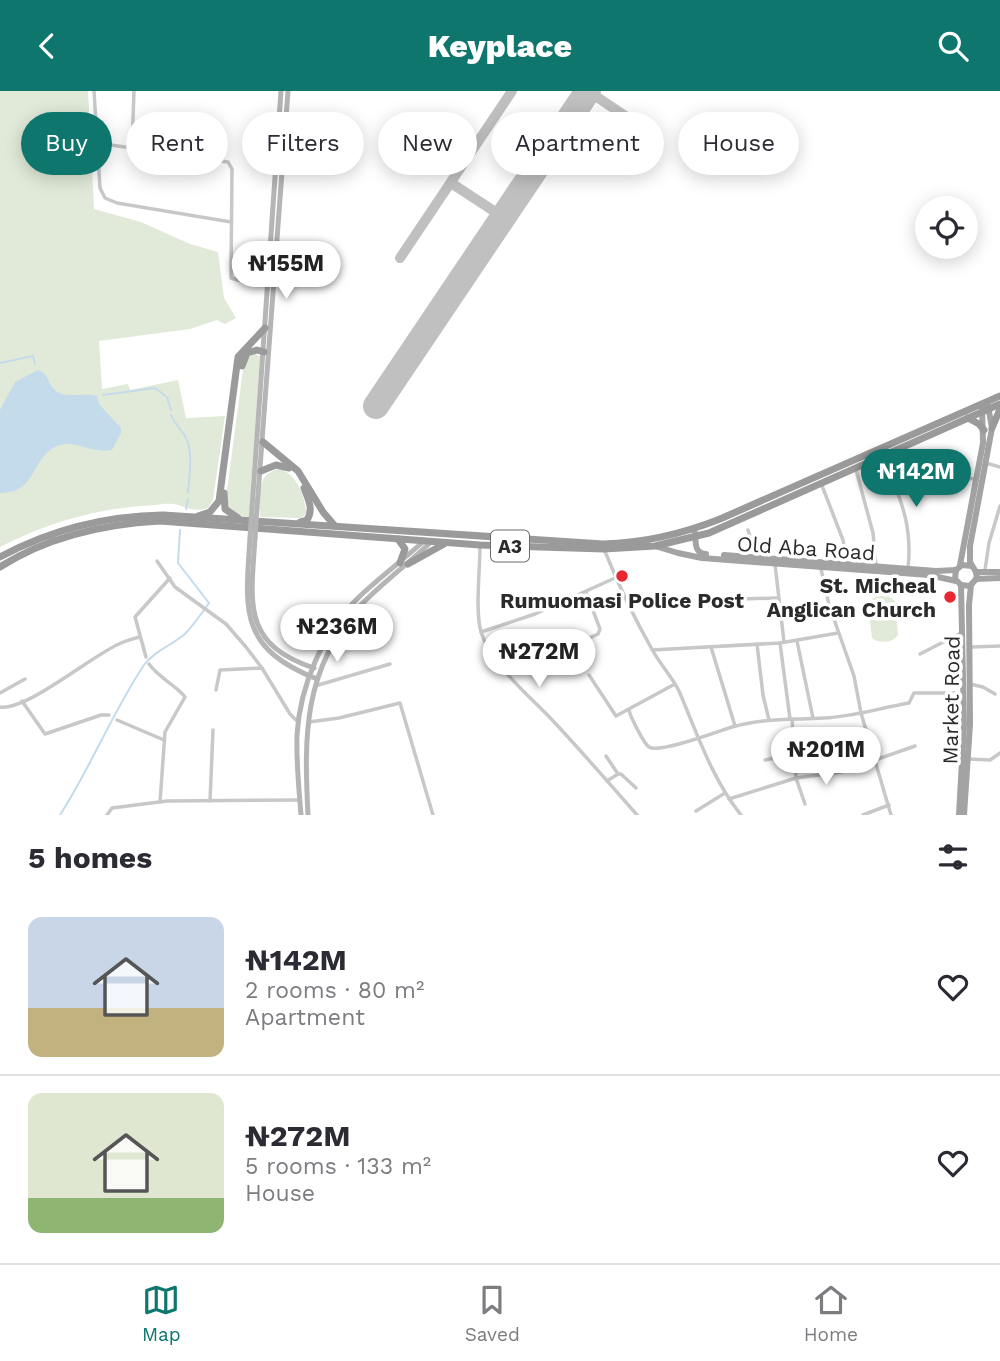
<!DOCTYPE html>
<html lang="en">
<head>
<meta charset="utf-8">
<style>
  body { margin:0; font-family:"Work Sans",sans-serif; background:#f2f2f3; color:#2b2b33; height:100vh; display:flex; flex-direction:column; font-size:26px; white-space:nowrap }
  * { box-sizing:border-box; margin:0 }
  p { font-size:23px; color:#7c7c81 }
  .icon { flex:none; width:38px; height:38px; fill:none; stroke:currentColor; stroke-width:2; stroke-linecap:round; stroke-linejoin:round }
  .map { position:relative; height:724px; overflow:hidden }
  .panel { display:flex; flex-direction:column; background:#fff; flex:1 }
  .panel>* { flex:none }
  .banner { position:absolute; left:21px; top:21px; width:959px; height:63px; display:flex; gap:14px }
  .tools { position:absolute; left:915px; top:105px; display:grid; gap:14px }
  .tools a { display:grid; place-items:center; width:63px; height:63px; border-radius:50%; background:#fff; box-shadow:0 4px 18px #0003; font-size:35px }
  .price { position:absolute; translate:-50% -60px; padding:0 16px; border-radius:24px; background:#fff; color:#222; font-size:23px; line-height:46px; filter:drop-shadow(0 2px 4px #0008) }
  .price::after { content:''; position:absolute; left:50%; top:42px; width:21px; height:16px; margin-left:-10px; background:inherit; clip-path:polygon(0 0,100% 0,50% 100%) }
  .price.current { background:#0f766e; color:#fff }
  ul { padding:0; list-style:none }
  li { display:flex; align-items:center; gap:21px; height:175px; padding:0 28px }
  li+li { border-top:2px solid #e1e1e2 }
  li span { display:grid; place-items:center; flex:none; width:196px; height:140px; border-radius:14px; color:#555 }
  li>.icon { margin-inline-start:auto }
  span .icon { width:84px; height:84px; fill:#fffc; stroke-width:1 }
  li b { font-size:30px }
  h2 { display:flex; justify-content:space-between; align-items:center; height:84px; padding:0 28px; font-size:30px }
  .chip { padding:0 24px; border-radius:32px; background:#fff; box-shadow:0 4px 18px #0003; font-size:24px; line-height:63px }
  .chip.current { background:#0f766e; color:#fff }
  header { display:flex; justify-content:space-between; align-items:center; height:91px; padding:0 28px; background:#0f766e; color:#fff; font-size:32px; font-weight:800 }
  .dock { display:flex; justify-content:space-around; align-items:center; height:98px; border-top:2px solid #e1e1e2; background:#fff; font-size:19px; color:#7c7c81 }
  .dock a { display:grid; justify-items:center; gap:4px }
  .dock .current { color:#0f766e }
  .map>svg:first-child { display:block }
  .green { fill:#e1ead8 }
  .water { fill:#c3dbeb }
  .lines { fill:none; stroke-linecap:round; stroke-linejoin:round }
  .stream { stroke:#c3dbeb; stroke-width:2 }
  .taxiway { stroke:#c0c0c0; stroke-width:10 }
  .runway { stroke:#c0c0c0; stroke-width:26 }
  .minor { stroke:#c8c8c8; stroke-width:3.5 }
  .secondary { stroke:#b5b5b5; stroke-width:5 }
  .primary { stroke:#a3a3a3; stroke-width:6 }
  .trunk { stroke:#9a9a9a; stroke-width:7 }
  .secondary-bridge { stroke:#b5b5b5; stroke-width:5 }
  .poi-dot { fill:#e92732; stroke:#fff; stroke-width:2.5 }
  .labels { text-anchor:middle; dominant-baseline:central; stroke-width:7; stroke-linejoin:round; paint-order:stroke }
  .shield { fill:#fff; stroke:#6b6b6b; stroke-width:2 }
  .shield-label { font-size:19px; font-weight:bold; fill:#2b2b2b }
  .street-label { font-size:21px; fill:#2b2b2b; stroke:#fff }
  .poi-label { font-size:21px; font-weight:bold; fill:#2b2b2b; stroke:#fff; text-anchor:end }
</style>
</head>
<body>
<header><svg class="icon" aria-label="back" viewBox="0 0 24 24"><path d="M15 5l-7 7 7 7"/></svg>Keyplace<svg class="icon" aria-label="search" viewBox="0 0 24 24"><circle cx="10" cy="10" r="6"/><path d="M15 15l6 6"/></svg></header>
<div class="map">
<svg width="1000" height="724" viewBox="0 0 1000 724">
  <rect width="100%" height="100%" fill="#fff"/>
  <g class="green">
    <path d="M0 0H88L94 118 141 131 190 153 218 161 224 207 236 227 225 233 217 229 190 238 99 250 102 298 128 293 130 299 178 289 186 327 225 325 213 409 208 417C196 421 187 417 178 414 171 412 162 413 156 414 102 416 48 431 0 456Z"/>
    <polygon points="255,263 260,265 249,426 235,423 225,414 244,271 249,265"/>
    <path d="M278 378C296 380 306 407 306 423L301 427 260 426C261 406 255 384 278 378Z"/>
    <path d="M876 505H888L895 510 898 544C893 552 879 553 872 547L868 513Z"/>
  </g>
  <path class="water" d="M38 279C49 282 47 293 56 300 66 308 85 301 97 305L99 313 121 337V342L112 359C90 363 75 348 57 355 30 367 38 402 0 402V319L15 291Z"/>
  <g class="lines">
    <g class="stream">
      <polyline points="0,272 33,265 35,273"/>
      <polyline points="103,304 155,297 167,306 171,319"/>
      <path d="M171 324C174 333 183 339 187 349 193 364 189 386 188 402"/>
      <polyline points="186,418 188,408"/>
      <path d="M60 724C91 676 112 622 144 574 155 559 173 554 186 542 194 533 202 522 209 512L178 472 180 439"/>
    </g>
    <g class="taxiway">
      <polyline points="588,0 652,43"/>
      <polyline points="451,92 503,126"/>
      <polyline points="400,167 512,0"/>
    </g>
    <polyline class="runway" points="376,315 588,0"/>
    <g class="minor">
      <polyline points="94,0 100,97 105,107 117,112 231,131"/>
      <polyline points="97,52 228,71 232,78 231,187 238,189 267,190"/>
      <polyline points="132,56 134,0"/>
      <path d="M884 365C899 406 913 432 908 477"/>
      <polyline points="986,372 1000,376"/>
      <polyline points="856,379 873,442 876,475"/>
      <polyline points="936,385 976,388"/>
      <polyline points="821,392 843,449 847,473"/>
      <polyline points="748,439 756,465"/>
      <path d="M480 455C480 479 475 520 481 541 491 574 532 607 555 632 583 662 610 693 637 724"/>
      <path d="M604 458C618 493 634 527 653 560 660 573 672 586 679 600 697 642 712 688 741 724"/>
      <polyline points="157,470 175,496 226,533 246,556 262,577 290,623 298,631"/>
      <polyline points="775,473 784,551"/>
      <polyline points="821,478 829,514 854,585 861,622 891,724"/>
      <polyline points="985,479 989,452 1000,415"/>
      <polyline points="741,508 777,507"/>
      <polyline points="481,541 535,523 615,487"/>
      <polyline points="797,550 813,627"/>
      <polyline points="780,552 790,628"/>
      <polyline points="757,553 763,604 769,629"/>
      <polyline points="711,556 735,635"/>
      <polyline points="971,556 1000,555"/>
      <polyline points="652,559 780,552 838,542"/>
      <polyline points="541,562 577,553 598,543 600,538 586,501"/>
      <polyline points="920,563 961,542"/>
      <polyline points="146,566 135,526 170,487"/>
      <path d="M149 573C160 588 176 594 185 606L165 641 160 711"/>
      <polyline points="589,584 616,625 675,593"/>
      <polyline points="970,593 983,596 995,603"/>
      <polyline points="315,595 390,573"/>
      <polyline points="216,599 220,579 262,577"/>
      <polyline points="0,602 25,588"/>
      <polyline points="22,610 45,643 101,624 109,624"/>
      <path d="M0 616C27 620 91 565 119 553 125 550 133 548 139 546"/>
      <path d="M629 619C630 625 644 653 649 656 659 663 719 640 732 636 762 627 793 629 824 627 852 626 880 617 909 612L914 602H963"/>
      <polyline points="792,628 796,687 805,713"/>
      <polyline points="117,629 164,649"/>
      <polyline points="309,631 339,627 400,612 433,724"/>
      <polyline points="606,665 618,683"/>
      <polyline points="968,668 990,669 1000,662"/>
      <polyline points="765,669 794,663"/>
      <polyline points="607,690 618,683 621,683 636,697"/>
      <polyline points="729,708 796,687 841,681 915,655"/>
      <polyline points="210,710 213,639"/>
      <polyline points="696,720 725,702"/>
      <polyline points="107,724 112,717 167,710 300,709"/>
      <polyline points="863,724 889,714"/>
    </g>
    <g class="secondary">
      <polyline points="252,417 281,0"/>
      <polyline points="257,417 288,0"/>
      <path d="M250 447C245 520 239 557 317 588"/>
      <path d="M255 447C251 511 241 553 314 577"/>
      <path d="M301 724C299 697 296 671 297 644 300 594 323 541 359 506 380 486 403 469 424 450"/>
      <path d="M308 724C304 646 303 579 359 516 381 493 408 473 431 451"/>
    </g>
    <g class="primary">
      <path d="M695 442C696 452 694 462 706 463"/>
      <polyline points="655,455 678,462 702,467 929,484 956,490"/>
      <polyline points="724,464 936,480 956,479"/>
      <polyline points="960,474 983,352 982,316"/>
      <polyline points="972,475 962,474 956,479 955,488 961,494 970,495 977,487 976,481 970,471 970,455 992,337 988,315"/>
      <polyline points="976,481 1000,481"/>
      <polyline points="976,488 1000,487"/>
      <polyline points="959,724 964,634 961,494"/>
      <polyline points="964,724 970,633 969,514 971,494"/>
    </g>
    <g class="trunk">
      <polyline points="242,275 247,262 257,259 264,261"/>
      <polyline points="968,327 979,333 984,339"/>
      <polyline points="992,337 1000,318"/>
      <polyline points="263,351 298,380 323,421 335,435"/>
      <polyline points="261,380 276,374 289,377"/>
      <polyline points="224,402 225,418 238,427"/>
      <polyline points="198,425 210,421 219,410 238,266 265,237"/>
      <path d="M300 431 307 429C314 418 308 408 304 397"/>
      <polyline points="398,448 405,458 400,472"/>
      <path d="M0 466C50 439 107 425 163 424L603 453C644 452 682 443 720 428L1000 305"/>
      <polyline points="408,473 444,453"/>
      <path d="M0 476C47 446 105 433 160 430L480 454 604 458 655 455 709 442 1000 313"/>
    </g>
    <g class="secondary-bridge">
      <polyline points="250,447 252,417"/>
      <polyline points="255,447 257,417"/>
    </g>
  </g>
  <g class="poi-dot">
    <circle cx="622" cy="485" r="7"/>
    <circle cx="950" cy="506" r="7"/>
  </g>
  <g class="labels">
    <rect class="shield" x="491" y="439.5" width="38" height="31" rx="5"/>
    <g class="shield-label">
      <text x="510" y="455">A3</text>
    </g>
    <g class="street-label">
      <text transform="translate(806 457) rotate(4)">Old Aba Road</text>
      <text transform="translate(951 609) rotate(-89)">Market Road</text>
    </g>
    <g class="poi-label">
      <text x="936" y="494">St. Micheal<tspan x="936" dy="24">Anglican Church</tspan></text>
      <text x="622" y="509" text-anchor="middle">Rumuomasi Police Post</text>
    </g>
  </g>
</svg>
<div class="tools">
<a><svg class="icon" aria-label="locate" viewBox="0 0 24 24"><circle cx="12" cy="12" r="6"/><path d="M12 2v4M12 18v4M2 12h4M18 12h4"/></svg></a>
</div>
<b class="price" style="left:286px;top:210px">₦155M</b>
<b class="price current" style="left:916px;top:418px">₦142M</b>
<b class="price" style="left:337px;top:573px">₦236M</b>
<b class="price" style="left:539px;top:598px">₦272M</b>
<b class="price" style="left:826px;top:696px">₦201M</b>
<div class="banner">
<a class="chip current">Buy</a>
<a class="chip">Rent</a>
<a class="chip">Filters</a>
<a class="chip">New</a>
<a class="chip">Apartment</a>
<a class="chip">House</a>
</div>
</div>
<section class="panel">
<h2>5 homes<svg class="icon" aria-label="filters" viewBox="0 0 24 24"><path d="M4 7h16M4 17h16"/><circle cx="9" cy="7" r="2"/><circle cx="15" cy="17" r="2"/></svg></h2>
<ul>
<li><span style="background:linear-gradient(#c9d6e8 65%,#c2b280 0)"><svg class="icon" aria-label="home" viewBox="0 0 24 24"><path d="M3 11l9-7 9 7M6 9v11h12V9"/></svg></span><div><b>₦142M</b><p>2 rooms · 80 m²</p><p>Apartment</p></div><svg class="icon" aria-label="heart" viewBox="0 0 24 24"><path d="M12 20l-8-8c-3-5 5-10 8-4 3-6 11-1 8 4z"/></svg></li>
<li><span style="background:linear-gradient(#dfe7d0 75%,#8fb573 0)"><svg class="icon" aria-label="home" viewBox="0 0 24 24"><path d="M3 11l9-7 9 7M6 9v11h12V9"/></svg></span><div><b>₦272M</b><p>5 rooms · 133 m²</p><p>House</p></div><svg class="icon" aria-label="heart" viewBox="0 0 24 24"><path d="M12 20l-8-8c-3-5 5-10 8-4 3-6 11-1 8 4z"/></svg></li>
</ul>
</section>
<nav class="dock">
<a class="current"><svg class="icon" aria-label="map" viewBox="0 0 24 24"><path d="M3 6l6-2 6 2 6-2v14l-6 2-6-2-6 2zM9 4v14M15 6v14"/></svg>Map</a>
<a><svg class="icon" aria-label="saved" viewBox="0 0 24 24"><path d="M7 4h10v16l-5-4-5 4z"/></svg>Saved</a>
<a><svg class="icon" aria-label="home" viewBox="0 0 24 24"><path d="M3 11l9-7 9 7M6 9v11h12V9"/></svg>Home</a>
</nav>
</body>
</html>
